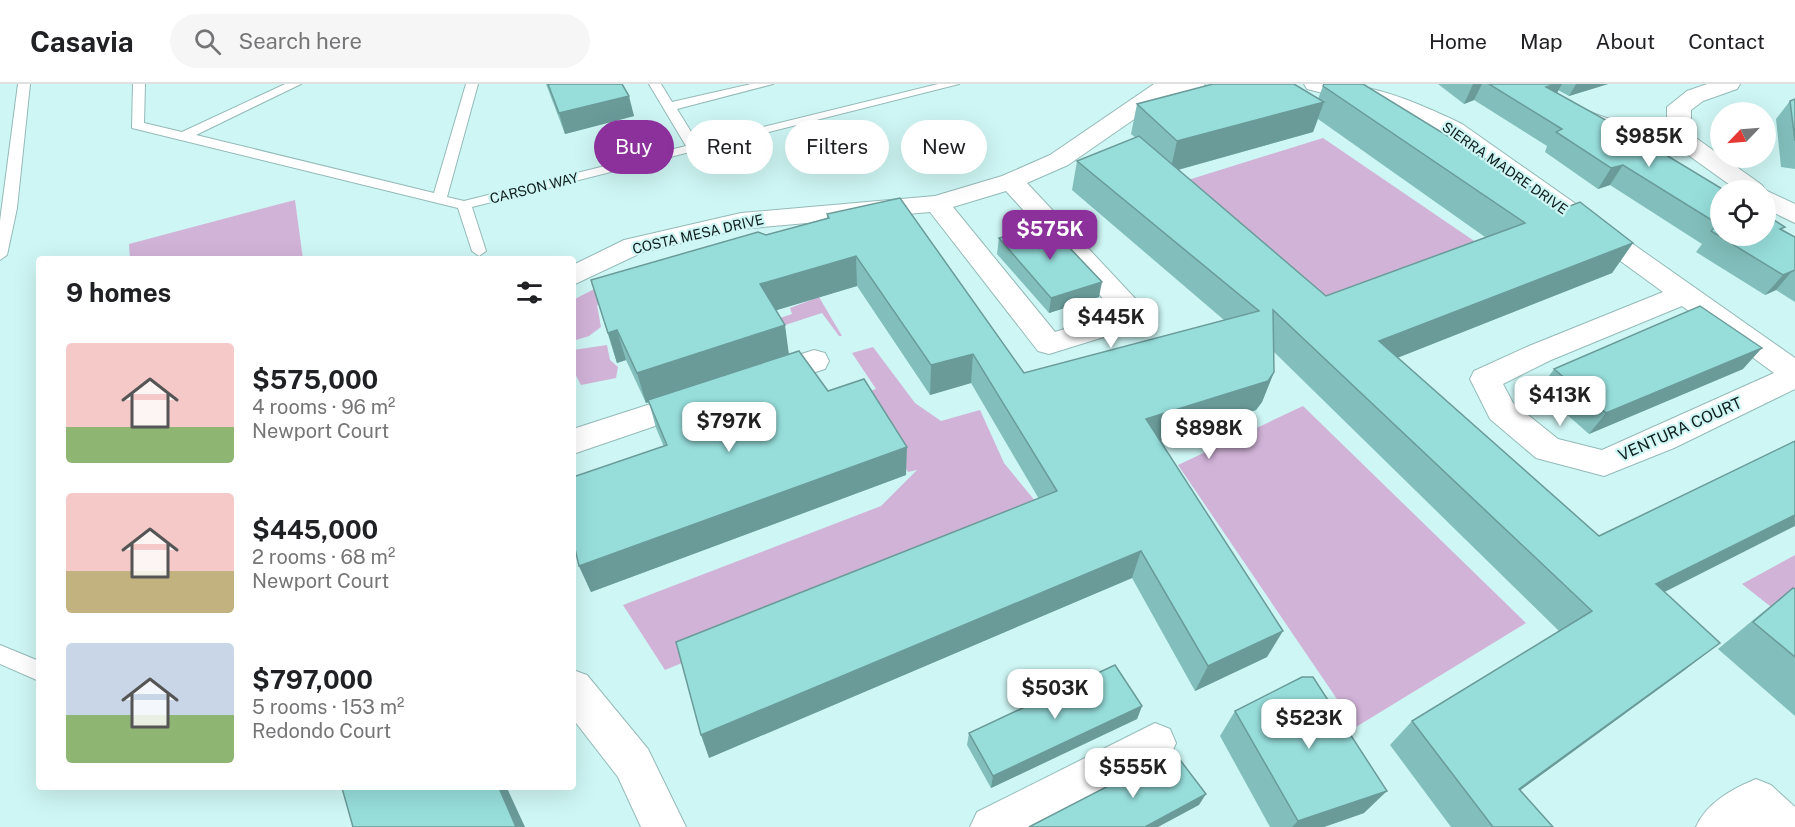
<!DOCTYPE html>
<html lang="en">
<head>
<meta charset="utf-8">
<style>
  body { margin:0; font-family:"Public Sans",sans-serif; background:#f6f6f6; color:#202124; height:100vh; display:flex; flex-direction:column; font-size:22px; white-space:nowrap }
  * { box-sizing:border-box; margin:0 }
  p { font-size:20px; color:#757577 }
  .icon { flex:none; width:33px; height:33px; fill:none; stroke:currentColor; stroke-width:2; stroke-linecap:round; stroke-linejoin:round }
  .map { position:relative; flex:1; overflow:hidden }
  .side { position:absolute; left:36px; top:172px; width:540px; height:534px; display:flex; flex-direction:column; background:#fff; border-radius:6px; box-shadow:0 6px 24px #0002 }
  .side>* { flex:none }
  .hud { position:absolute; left:594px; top:36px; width:570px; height:54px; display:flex; gap:12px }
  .needle { width:39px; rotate:245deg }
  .buttons { position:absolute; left:1710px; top:18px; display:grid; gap:12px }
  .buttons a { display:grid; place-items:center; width:66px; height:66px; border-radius:50%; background:#fff; box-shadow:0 6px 24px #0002; font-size:30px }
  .price { position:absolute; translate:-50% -51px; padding:0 14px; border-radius:12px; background:#fff; color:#222; font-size:20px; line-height:39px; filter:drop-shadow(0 2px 3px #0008) }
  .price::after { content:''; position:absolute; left:50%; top:36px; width:18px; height:14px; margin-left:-9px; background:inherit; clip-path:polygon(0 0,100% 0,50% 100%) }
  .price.active { background:#8c319c; color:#fff }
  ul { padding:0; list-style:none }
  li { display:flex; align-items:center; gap:18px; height:150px; padding:0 30px }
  li span { display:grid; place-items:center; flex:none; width:168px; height:120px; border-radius:6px; color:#555 }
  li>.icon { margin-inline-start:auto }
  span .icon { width:72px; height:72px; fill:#fffc; stroke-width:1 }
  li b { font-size:26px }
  h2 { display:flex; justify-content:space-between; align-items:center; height:72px; padding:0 30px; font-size:26px }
  .chip { padding:0 21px; border-radius:27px; background:#fff; box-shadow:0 6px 24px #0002; font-size:21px; line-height:54px }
  .chip.active { background:#8c319c; color:#fff }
  header { display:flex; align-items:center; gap:36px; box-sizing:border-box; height:84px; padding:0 30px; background:#fff; border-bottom:2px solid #e0e0e0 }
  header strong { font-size:28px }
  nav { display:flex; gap:33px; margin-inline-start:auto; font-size:21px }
  .search { width:420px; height:54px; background:#f6f6f6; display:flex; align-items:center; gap:15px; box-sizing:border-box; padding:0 21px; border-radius:33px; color:#757577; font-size:22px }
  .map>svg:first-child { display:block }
  .green { fill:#d2b3d8 }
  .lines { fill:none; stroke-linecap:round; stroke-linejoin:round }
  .service-casing { stroke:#94bab8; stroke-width:2 }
  .minor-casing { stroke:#94bab8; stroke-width:2 }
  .service { fill:#fff; fill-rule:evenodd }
  .minor { fill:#fff; fill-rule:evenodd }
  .wall { fill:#82bfbc; fill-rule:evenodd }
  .shaded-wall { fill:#6a9b99 }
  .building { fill:#97dedb; stroke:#6a9b99; stroke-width:1.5 }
  .labels { text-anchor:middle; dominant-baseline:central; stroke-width:4.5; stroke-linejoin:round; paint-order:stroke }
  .far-street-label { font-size:14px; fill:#0f1e1d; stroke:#cef6f4 }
  .street-label { font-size:16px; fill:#0f1e1d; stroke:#cef6f4 }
</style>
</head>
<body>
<header>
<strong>Casavia</strong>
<div class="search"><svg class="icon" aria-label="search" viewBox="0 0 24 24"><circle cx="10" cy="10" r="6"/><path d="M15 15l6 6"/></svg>Search here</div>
<nav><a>Home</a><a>Map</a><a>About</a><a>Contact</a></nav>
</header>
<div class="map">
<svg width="1795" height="743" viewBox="0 0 1795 743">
  <rect width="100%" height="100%" fill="#cef6f4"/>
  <g class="green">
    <polygon points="1323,54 1483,163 1325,223 1188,96"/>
    <polygon points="295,116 303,175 130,175 129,160"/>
    <polygon points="793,169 842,252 839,252 822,229 779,243 774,236 792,230 790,224 811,216"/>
    <polygon points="677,199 597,221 601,243 589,252 573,257 573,216 602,201"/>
    <polygon points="607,261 610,276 618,283 616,294 581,301 573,286 573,266"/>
    <polygon points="873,263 915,319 941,337 980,326 1004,379 1045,429 665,586 623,521 881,422 917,386 908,388 882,343 828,320 876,305 852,269"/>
    <polygon points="1303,322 1526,539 1356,643 1178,381"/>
    <polygon points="1795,471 1795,542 1742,500"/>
  </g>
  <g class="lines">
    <defs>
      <g id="service">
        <polygon points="18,0 30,0 17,124 7,171 0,176 0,137"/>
        <polygon points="133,0 145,0 144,39 182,48 285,0 301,0 196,51 434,109 466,0 478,0 447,113 464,117 686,62 649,0 661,0 672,18 751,0 773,0 677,25 698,59 938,0 959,0 472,123 486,167 479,172 472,167 458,124 132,44"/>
        <polygon points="1590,28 1642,47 1686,54 1693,58 1686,62 1634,53 1585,35 1584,32"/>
        <polygon points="0,561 39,577 39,597 0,580"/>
      </g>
      <g id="minor">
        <path d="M1154 0H1205L1202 5 1169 11 1068 81 1027 99 1146 226 1151 233 1146 240 1049 270 1038 267 930 128 741 145 643 168 573 201V181L624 156 741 129 935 112 1002 92 1050 71ZM1006 107 1116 229 1055 248 953 123Z"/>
        <path d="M1304 0C1318 0 1333 0 1346 0 1386 5 1427 23 1462 40L1795 274V305L1674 364 1604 392 1536 374 1490 335 1470 295 1474 287 1529 262 1663 208 1446 50 1378 23 1307 5ZM1682 222 1774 289 1602 366 1558 355 1513 319 1503 300 1551 276Z"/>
        <polygon points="1707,0 1740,0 1737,5 1703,17 1691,26 1691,42 1696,54 1762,101 1765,106 1795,120 1795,139 1766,125 1766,106 1737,106 1677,63 1667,42 1667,23 1687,7"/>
        <polygon points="814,266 825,269 829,277 825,285 765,304 754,301 750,293 754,285"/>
        <polygon points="694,306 705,309 710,317 705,325 573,370 573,345"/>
        <polygon points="573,586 587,591 648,665 686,743 641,743 618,693 573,635"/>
        <polygon points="1155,639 1170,645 1176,659 1170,673 1036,743 970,743 977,728"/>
        <path d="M1756 695 1771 701 1795 723V743H1696C1706 719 1732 705 1756 695Z"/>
      </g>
    </defs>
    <use href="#service" class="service-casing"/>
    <use href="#minor" class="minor-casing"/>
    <use href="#service" class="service"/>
    <use href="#minor" class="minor"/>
  </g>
  <g class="wall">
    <polygon points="546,0 622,0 634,32 565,50"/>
    <polygon points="1438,0 1608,0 1569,12 1558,6 1557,9 1795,153 1795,218 1776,206 1765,211 1696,168 1702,160 1610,101 1598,105 1545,68 1547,62 1474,16 1464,20"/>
    <path d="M1323 2 1565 124 1633 159 1612 189 1397 274 1599 452 1665 508 1686 585 1520 706 1553 743H1451L1390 661 1412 637 1559 547 1274 268V288L1262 318 1256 326 1160 357 1267 573 1195 607 1132 494 709 674 1039 415 971 299 930 311 857 202 776 226 789 270 828 307 906 391 591 508 579 482 664 363 656 344 649 318 646 319 626 276 617 279 591 196 766 151 827 134V130L1024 289 1224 236 1072 106 1077 77 1136 54 1131 50 1137 20 1318 15ZM1318 35 1485 153 1326 212 1178 86 1313 48Z"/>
    <polygon points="1795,15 1795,85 1781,83 1776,35 1790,17"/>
    <polygon points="999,154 1099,213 1049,229 997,170"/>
    <polygon points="1554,285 1743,285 1589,350 1539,306"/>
    <polygon points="1793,504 1795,505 1795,632 1718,565 1758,532"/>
    <polygon points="1142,622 1137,635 991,704 967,661 969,649"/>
    <polygon points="1235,627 1364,729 1324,743 1270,743 1220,652"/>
  </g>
  <g class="shaded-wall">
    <polygon points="1473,0 1482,0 1474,16 1464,20"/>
    <polygon points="1556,0 1562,0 1552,18 1546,3"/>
    <polygon points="1576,0 1608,0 1569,12"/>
    <polygon points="629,12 634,32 565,50 559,29"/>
    <polygon points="1324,18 1313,48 1170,88 1177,57"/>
    <polygon points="1623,81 1610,101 1598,105 1611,84"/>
    <polygon points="1633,159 1612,189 1364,287 1379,257"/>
    <polygon points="856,172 857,202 764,230 760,200"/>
    <polygon points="1794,185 1776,206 1765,211 1783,191"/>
    <polygon points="1102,198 1099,213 1049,229 1051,214"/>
    <polygon points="785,241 789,271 646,319 637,289"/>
    <polygon points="617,246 626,276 617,279 608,249"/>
    <polygon points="1762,264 1743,285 1589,350 1606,329"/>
    <polygon points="973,270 971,299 930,311 931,281"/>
    <polygon points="1274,288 1262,318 1256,326 1137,364 1146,335"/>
    <polygon points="907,363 906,391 591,508 579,482"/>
    <polygon points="1795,431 1795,442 1627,527 1656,500"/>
    <polygon points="1141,467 1132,494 709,674 701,651"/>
    <polygon points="1283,547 1267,573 1195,607 1208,582"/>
    <polygon points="1720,559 1686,585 1492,727 1519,705"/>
    <polygon points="1142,622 1137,635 991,704 993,692"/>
    <polygon points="499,704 507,704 525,743 516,743"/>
    <polygon points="1387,707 1364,729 1324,743 1292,743 1298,737"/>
    <polygon points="1206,710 1199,721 1158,743 1145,743"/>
  </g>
  <g class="building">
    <polygon points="548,0 622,0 629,12 559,29"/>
    <polygon points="1213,0 1294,0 1324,18 1177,57 1137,20"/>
    <polygon points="1324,0 1363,0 1565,124 1580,118 1633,159 1379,257 1599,452 1795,357 1795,431 1656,500 1720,559 1519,705 1553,743 1493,743 1412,637 1592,527 1273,226 1274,288 1268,297 1146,335 1283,547 1208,582 1141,467 701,651 676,558 1057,407 973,270 931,281 856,172 760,200 785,241 637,289 617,246 608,249 591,196 758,148 766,151 829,134 827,130 900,114 1024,289 1259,227 1077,77 1139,52 1326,212 1525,139 1323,2"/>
    <polygon points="1489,0 1556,0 1546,3 1638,54 1724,106 1720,106 1720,152 1766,152 1766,131 1785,143 1780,145 1795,153 1795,186 1783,191 1711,147 1718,140 1623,81 1611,84 1556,48 1562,45"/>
    <polygon points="1795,15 1795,57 1790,17"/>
    <polygon points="1046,139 1102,198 1051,214 999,154"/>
    <polygon points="1700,222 1762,264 1606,329 1554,285"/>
    <polygon points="799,267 828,307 864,295 907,363 579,482 573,456 573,393 667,361 648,316"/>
    <polygon points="1793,504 1795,505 1795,573 1753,538"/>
    <polygon points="1115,581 1142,622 993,692 969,649"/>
    <polygon points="1302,593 1313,593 1387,707 1298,737 1235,627"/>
    <polygon points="1174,668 1206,710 1145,743 1029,743"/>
    <polygon points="342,704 499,704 516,743 353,743"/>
  </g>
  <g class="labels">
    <g class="far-street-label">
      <text transform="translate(1505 84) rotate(35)">SIERRA MADRE DRIVE</text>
      <text transform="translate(534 104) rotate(-14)">CARSON WAY</text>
      <text transform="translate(698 150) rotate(-13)">COSTA MESA DRIVE</text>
    </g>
    <g class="street-label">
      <text transform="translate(1680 345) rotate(-24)">VENTURA COURT</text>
    </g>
  </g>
</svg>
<div class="buttons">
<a><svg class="needle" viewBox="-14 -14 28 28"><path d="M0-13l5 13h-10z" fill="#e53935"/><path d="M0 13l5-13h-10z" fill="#757577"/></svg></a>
<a><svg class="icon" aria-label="locate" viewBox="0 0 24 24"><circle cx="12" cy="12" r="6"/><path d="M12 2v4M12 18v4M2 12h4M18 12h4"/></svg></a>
</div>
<b class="price" style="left:1649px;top:84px">$985K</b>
<b class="price active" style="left:1050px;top:177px">$575K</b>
<b class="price" style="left:1111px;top:265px">$445K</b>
<b class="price" style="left:1560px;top:343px">$413K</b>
<b class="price" style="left:729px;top:369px">$797K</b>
<b class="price" style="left:1209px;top:376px">$898K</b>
<b class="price" style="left:1055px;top:636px">$503K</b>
<b class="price" style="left:1309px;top:666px">$523K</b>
<b class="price" style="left:1133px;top:715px">$555K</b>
<div class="hud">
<a class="chip active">Buy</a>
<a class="chip">Rent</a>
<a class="chip">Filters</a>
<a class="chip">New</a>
</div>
<section class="side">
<h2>9 homes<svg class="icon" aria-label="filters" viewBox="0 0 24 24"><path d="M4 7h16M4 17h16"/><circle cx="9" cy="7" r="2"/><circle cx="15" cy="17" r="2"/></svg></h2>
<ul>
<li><span style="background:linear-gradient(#f6c9c9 70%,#8fb573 0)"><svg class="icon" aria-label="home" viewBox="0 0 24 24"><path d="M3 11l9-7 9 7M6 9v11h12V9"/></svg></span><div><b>$575,000</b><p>4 rooms · 96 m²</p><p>Newport Court</p></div></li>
<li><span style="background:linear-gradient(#f6c9c9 65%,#c2b280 0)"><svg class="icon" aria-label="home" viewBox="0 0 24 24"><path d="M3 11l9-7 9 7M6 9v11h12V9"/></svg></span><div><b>$445,000</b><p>2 rooms · 68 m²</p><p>Newport Court</p></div></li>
<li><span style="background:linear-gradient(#c9d6e8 60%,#8fb573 0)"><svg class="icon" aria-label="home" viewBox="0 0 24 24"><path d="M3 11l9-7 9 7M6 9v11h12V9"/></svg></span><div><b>$797,000</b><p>5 rooms · 153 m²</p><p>Redondo Court</p></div></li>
</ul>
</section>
</div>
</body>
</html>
